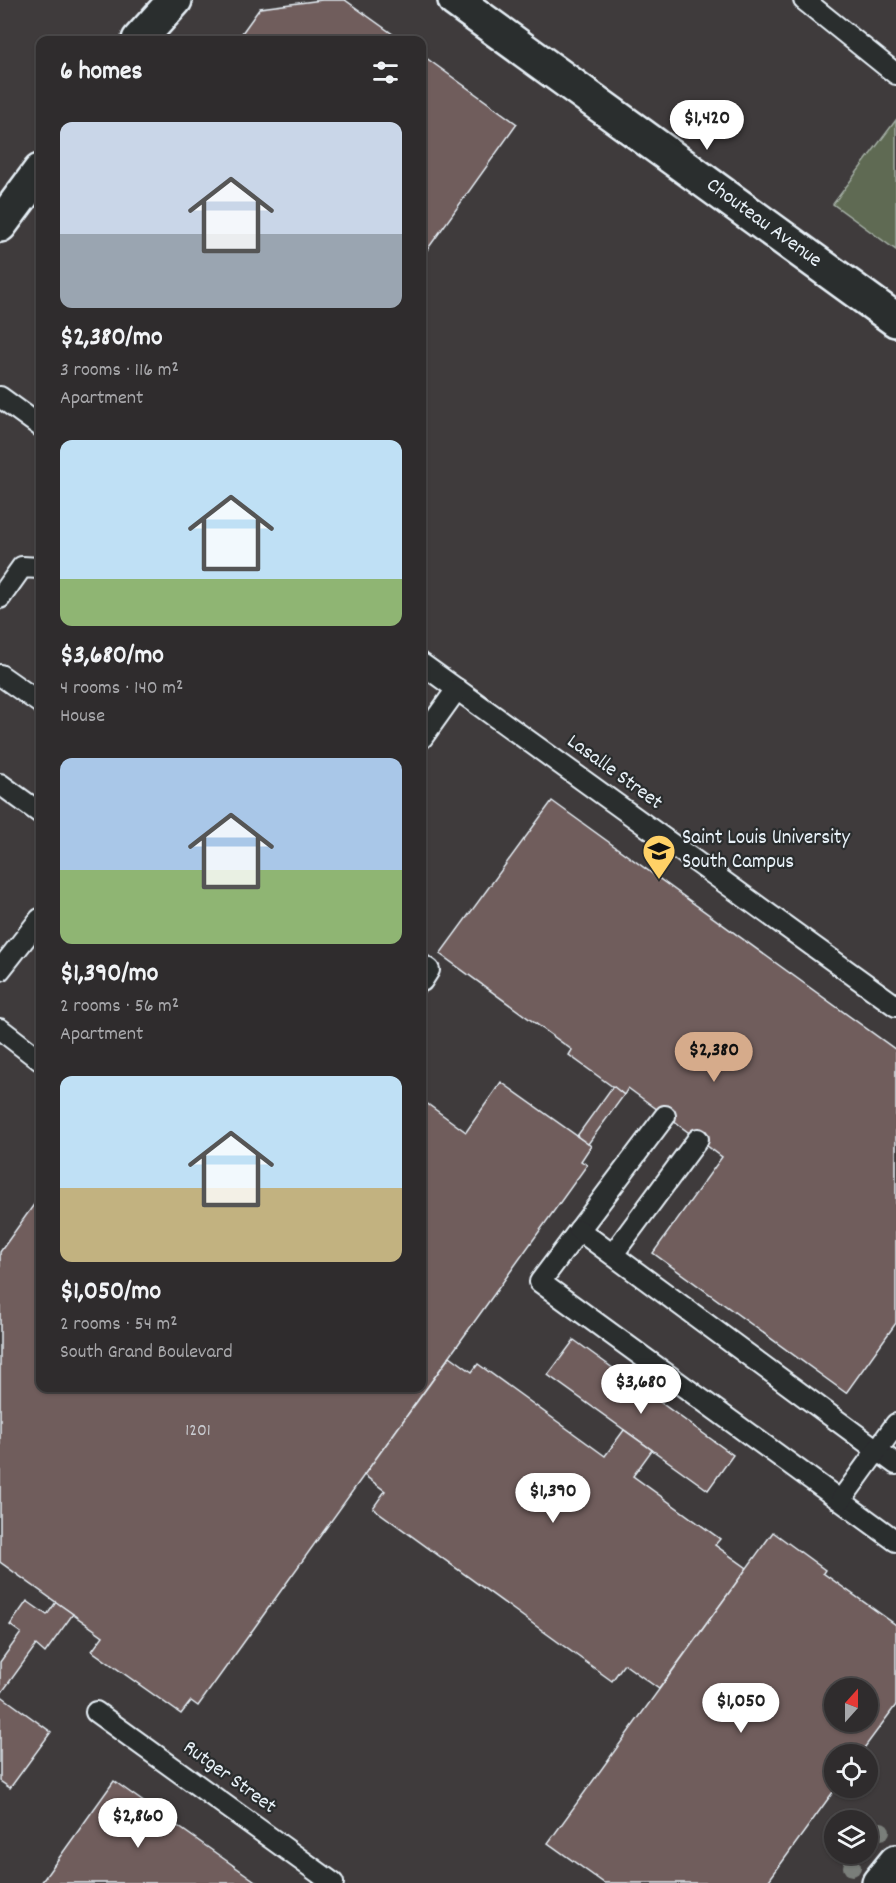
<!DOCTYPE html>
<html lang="en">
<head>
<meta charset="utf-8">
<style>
  body { margin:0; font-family:Dekko,sans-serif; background:#3b3839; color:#f1f3f6; height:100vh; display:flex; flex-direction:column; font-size:22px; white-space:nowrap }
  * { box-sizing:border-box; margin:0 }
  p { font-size:20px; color:#a7a7aa }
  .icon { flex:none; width:33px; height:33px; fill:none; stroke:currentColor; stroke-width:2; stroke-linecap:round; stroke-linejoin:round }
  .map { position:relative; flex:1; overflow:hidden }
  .panel { position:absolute; left:36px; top:36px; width:390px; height:1356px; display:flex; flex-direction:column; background:#2f2c2d; border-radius:12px; box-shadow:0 2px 4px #0004,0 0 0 2px #4a4849 }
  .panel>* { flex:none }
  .needle { width:39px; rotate:21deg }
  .tools { position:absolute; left:824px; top:1678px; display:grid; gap:12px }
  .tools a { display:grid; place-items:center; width:54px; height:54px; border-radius:50%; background:#2f2c2d; box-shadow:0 2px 4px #0004,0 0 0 2px #4a4849; font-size:30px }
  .price { position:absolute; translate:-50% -51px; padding:0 14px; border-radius:21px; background:#fff; color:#222; font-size:20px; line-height:39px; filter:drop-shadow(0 2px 3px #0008) }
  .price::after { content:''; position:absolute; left:50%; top:36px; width:18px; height:14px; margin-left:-9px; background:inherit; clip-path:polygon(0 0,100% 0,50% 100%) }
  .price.current { background:#d6ab8b; color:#111 }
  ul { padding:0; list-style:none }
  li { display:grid; align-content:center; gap:12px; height:318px; padding:0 24px }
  li span { display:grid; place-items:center; height:186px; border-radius:12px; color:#555 }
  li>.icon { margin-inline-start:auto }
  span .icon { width:108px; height:108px; fill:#fffc; stroke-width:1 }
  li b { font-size:26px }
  h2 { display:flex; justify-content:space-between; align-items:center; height:72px; padding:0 24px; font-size:26px }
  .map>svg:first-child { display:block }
  .green { fill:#5f6b52; stroke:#a4aea5; stroke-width:1.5 }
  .building { fill:#705d5c; stroke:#e8f1f8; stroke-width:1.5; fill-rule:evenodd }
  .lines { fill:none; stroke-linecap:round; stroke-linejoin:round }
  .service-casing { stroke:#e8f1f8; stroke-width:24 }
  .minor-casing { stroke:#e8f1f8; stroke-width:38 }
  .secondary-casing { stroke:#e8f1f8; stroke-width:38 }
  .primary-casing { stroke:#e8f1f8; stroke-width:38 }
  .service { stroke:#2a2d2e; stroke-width:20 }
  .minor { stroke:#2a2d2e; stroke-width:33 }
  .secondary { stroke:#2a2d2e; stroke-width:33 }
  .primary { stroke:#2a2d2e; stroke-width:33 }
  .tree { fill:#7a7e7a }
  .labels { text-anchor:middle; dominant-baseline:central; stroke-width:4.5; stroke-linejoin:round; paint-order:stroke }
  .number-label { font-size:18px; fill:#caccd1 }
  .street-label { font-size:21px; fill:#e8f1f8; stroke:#2a2d2e }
  .poi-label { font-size:21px; fill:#e8f1f8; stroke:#2a2d2e; text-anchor:start }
</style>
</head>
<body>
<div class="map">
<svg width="896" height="1883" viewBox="0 0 896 1883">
  <rect width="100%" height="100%" fill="#3f3b3c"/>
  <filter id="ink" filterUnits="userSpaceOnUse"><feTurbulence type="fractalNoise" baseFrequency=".0167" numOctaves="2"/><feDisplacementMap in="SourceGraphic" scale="12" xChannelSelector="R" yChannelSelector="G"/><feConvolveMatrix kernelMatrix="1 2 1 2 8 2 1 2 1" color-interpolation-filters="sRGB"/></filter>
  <g filter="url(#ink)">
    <polygon class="green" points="896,120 896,250 833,204"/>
    <g class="building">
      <polygon points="322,0 345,0 401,40 237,40 260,8"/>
      <polygon points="422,55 517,124 422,257"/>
      <polygon points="552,801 896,1050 896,1323 846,1393 653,1253 722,1157 628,1088 624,1095 569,1055 572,1050 440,954"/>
      <polygon points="501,1082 591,1146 581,1161 587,1165 198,1706 191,1701 181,1714 92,1651 103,1636 0,1562 0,1252 40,1196 40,1388 422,1388 422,1100 466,1132"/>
      <polygon points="613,1086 624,1095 588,1144 577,1136"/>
      <polygon points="574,1340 733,1455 708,1490 548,1375"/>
      <polygon points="450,1356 472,1372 478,1364 605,1456 624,1430 652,1450 633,1476 720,1539 715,1545 747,1568 659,1689 624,1664 612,1681 373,1508 385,1491 364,1475"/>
      <path d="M773 1532 825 1570 823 1573 896 1625V1705L859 1755H834V1788H836L767 1883H604L548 1843ZM834 1689H867V1722H834Z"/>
      <polygon points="27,1601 47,1615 56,1602 73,1614 45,1653 36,1645 0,1695 0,1662 21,1633 10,1625"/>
      <polygon points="0,1695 51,1732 10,1788 0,1781"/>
      <polygon points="114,1781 258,1883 41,1883"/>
    </g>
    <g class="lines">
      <defs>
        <g id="service">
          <polyline points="804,0 896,74"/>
          <polyline points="0,397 40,426"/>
          <polyline points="0,598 22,567 40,568"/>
          <polyline points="422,664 896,1006"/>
          <polyline points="0,675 40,703"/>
          <polyline points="422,738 457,689"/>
          <polyline points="0,784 40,813"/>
          <polyline points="422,965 429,970 422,981"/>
          <polyline points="0,970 40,919"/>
          <polyline points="0,1029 40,1060"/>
          <polyline points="665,1116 540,1282 896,1541"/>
          <polyline points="579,1230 896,1464"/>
          <polyline points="613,1254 698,1139"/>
          <polyline points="841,1500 896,1424"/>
          <polyline points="96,1712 333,1883"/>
        </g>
        <g id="minor">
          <polyline points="139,40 175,0"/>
          <polyline points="0,225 40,171"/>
        </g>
        <g id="secondary">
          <path id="s1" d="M455 0 896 320"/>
        </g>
        <polyline id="primary" points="879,1883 896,1862"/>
      </defs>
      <use href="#service" class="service-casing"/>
      <use href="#minor" class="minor-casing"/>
      <use href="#secondary" class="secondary-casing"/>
      <use href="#primary" class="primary-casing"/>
      <use href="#service" class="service"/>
      <use href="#minor" class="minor"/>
      <use href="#secondary" class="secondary"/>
      <use href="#primary" class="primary"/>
    </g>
    <g class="tree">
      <circle cx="881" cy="1831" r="9"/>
      <circle cx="852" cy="1867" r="9"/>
    </g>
  </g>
  <defs>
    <symbol id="university-pin" viewBox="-11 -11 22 30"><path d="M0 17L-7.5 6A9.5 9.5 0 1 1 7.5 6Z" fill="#ffd166" stroke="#2a2d2e"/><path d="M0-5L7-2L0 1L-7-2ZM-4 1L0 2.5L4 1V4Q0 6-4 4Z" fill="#111"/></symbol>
  </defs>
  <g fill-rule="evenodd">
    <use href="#university-pin" x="640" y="832" width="38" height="52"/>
  </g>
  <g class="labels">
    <g class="number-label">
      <text x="198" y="1431">1201</text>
    </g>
    <g class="street-label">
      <text stroke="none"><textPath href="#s1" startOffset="381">Chouteau Avenue</textPath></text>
      <text transform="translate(614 773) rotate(36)">Lasalle Street</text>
      <text transform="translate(229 1778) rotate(36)">Rutger Street</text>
    </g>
    <g class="poi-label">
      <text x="682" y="839">Saint Louis University<tspan x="682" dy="24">South Campus</tspan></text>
    </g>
  </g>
</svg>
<div class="tools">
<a><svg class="needle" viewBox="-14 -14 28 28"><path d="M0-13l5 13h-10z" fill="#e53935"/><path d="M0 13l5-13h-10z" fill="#a7a7aa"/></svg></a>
<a><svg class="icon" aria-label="locate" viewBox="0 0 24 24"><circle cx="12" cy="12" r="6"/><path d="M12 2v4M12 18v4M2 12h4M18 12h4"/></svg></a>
<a><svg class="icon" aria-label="layers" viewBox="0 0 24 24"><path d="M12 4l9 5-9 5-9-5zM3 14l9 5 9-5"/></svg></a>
</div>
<b class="price" style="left:707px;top:151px">$1,420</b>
<b class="price current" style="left:714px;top:1083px">$2,380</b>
<b class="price" style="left:641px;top:1415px">$3,680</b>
<b class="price" style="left:553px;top:1524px">$1,390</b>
<b class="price" style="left:741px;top:1734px">$1,050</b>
<b class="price" style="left:138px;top:1849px">$2,860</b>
<section class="panel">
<h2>6 homes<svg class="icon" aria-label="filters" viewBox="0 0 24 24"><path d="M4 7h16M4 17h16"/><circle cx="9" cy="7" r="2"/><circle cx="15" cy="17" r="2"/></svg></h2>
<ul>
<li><span style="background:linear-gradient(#c9d6e8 60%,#9aa5b1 0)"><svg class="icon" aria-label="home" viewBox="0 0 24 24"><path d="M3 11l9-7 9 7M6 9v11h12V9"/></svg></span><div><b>$2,380/mo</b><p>3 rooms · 116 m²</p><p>Apartment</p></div></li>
<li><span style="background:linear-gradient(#bfe0f5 75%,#8fb573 0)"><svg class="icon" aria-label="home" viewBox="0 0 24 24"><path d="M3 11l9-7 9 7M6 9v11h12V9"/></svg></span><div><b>$3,680/mo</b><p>4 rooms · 140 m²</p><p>House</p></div></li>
<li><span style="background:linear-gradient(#a9c7e8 60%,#8fb573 0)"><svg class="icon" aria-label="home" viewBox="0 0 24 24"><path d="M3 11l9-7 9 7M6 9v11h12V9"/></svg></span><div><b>$1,390/mo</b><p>2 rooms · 56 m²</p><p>Apartment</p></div></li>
<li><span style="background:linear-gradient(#bfe0f5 60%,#c2b280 0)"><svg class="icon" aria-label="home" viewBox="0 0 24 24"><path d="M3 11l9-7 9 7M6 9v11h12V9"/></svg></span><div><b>$1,050/mo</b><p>2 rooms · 54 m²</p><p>South Grand Boulevard</p></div></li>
</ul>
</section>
</div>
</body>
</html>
